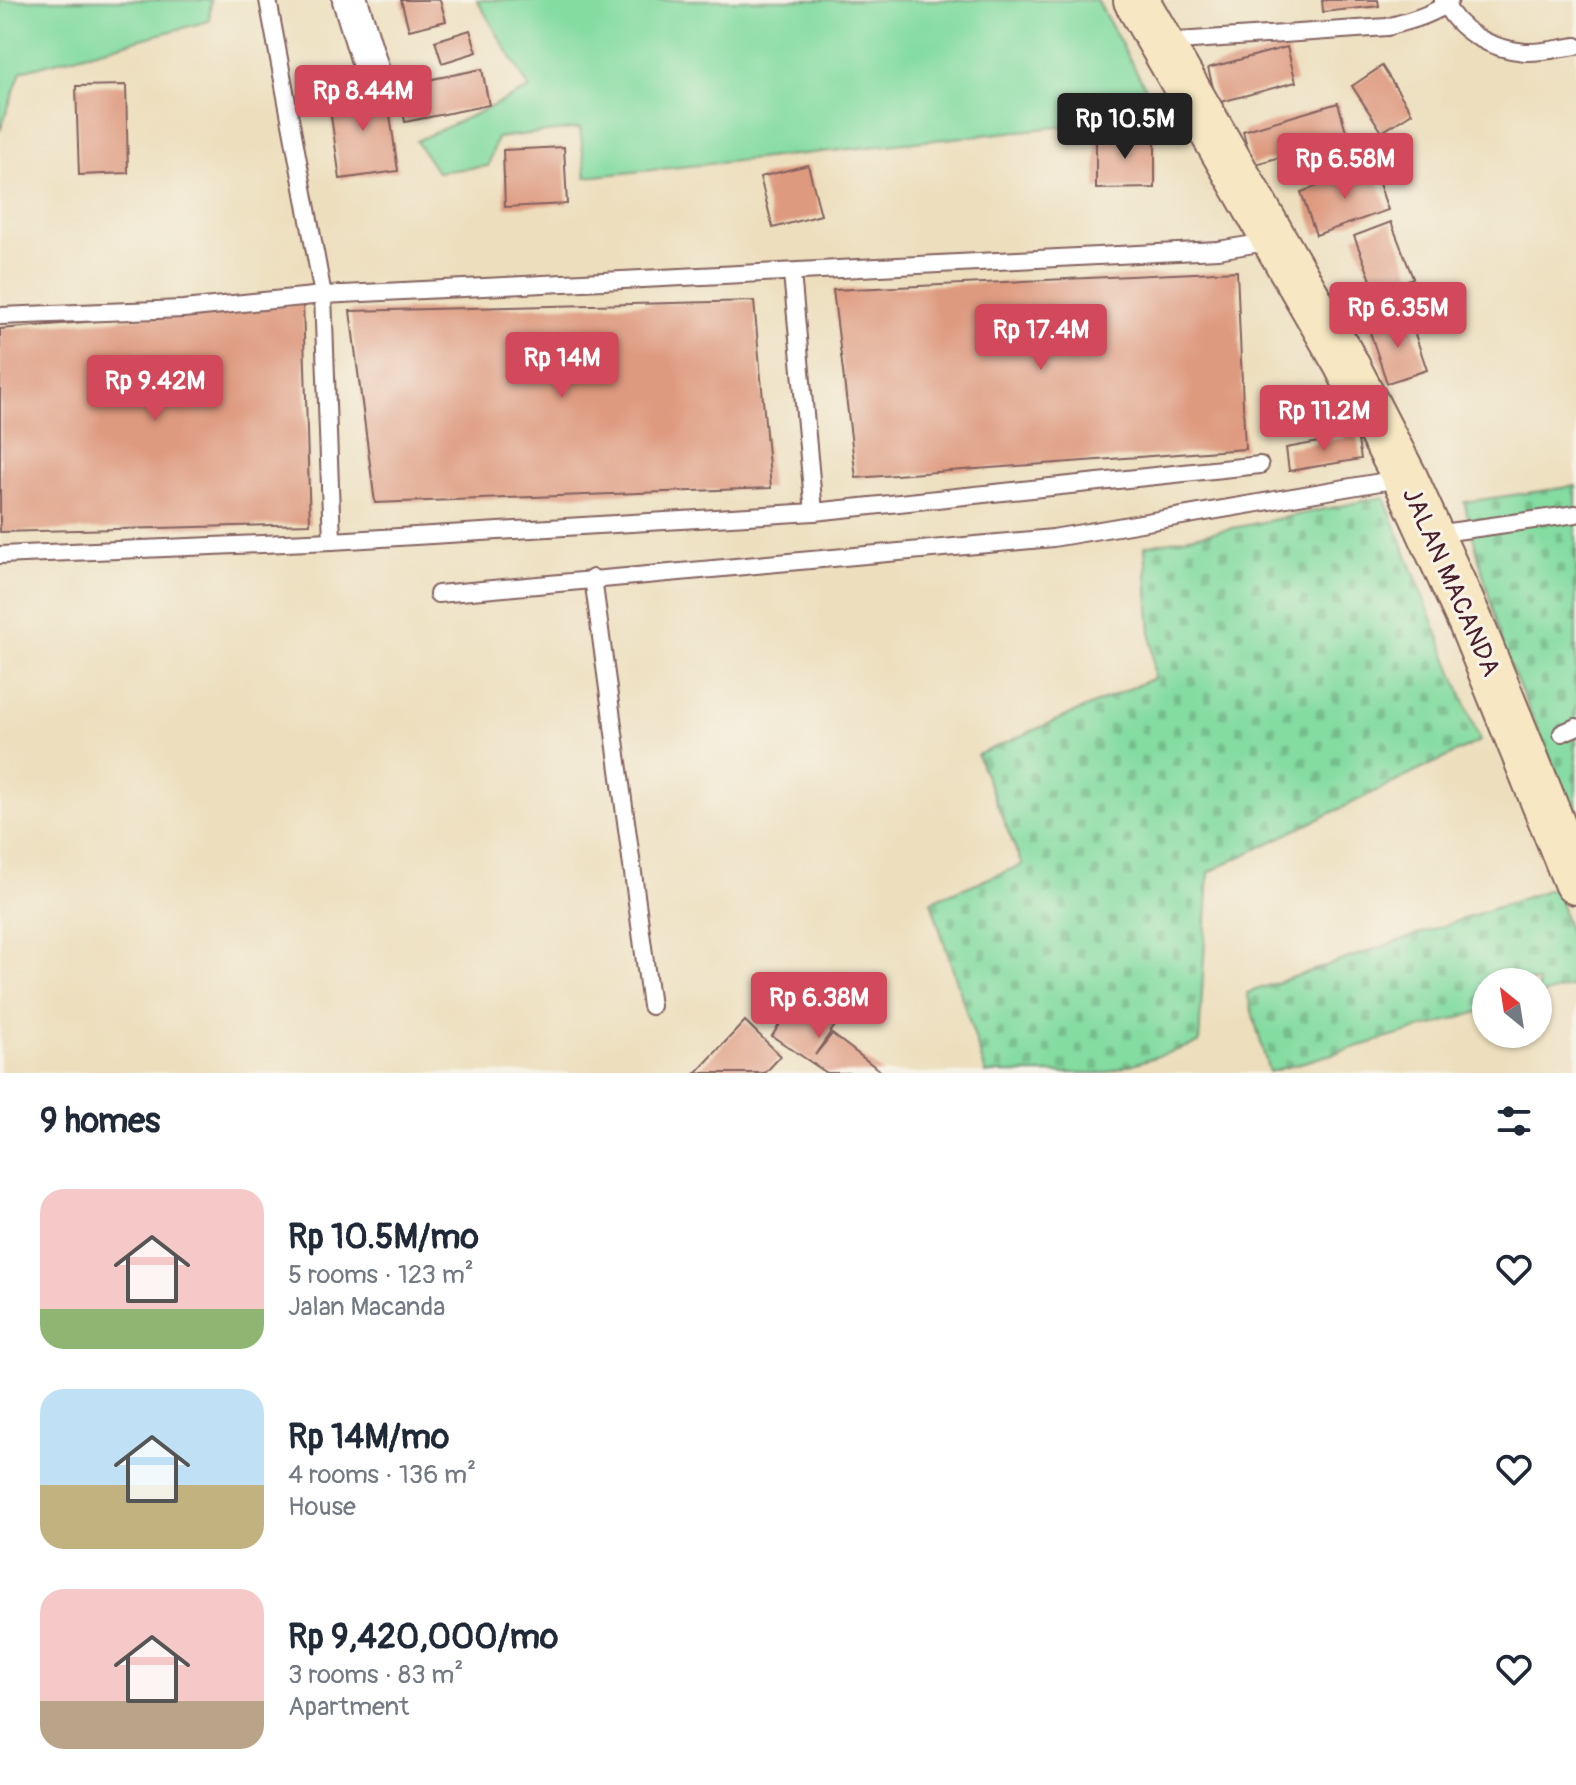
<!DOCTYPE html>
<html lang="en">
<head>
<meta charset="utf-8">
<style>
  body { margin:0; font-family:Pangolin,sans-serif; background:#f2f2f3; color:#1f2937; height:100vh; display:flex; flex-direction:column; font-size:30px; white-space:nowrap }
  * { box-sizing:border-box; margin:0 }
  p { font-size:26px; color:#747a83 }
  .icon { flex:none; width:44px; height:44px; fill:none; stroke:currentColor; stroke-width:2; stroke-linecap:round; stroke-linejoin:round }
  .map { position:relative; height:1073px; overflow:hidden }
  .drawer { display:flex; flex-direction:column; background:#fff; flex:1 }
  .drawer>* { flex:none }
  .needle { width:52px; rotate:330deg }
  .fabs { position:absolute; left:1472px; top:968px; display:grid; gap:16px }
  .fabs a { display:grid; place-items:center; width:80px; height:80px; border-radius:50%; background:#fff; box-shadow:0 2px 6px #0004; font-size:40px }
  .price { position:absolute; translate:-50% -68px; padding:0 18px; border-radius:8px; background:#d1495b; color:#fff; font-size:26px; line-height:52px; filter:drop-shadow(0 2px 4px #0008) }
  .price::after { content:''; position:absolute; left:50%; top:48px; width:24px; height:18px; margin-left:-12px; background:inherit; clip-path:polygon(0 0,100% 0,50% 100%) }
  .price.active { background:#222; color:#fff }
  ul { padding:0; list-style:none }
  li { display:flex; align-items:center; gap:24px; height:200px; padding:0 40px }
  li span { display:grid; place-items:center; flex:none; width:224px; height:160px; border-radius:24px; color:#555 }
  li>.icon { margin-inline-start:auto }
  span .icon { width:96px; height:96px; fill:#fffc; stroke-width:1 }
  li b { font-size:34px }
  h2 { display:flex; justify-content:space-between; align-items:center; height:96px; padding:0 40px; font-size:34px }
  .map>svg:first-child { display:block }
  .cemetery { fill:url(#cemetery-stones); stroke:#677e66; stroke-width:2 }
  .green { fill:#84dca1; stroke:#677e66; stroke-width:2 }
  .building { fill:#de9a7f }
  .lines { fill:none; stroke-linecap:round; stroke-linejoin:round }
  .lane-casing { stroke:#83625e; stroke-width:20 }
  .street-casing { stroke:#83625e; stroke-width:38 }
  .secondary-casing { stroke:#83625e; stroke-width:48 }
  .lane { stroke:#fff; stroke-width:16 }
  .street { stroke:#fff; stroke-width:34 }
  .secondary { stroke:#f7e8c3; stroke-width:44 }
  .labels { text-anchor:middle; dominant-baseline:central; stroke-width:6; stroke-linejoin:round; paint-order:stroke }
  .street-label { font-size:26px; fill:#4a1f2b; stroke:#f7f3e8 }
</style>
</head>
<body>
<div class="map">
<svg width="1576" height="1073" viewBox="0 0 1576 1073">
  <defs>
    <pattern id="cemetery-stones" width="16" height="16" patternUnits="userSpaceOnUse" patternTransform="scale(2)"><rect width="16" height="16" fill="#84dca1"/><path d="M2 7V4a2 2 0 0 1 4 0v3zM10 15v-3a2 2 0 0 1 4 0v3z" fill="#74bc8b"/></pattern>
  </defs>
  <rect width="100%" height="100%" fill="#f7f3e8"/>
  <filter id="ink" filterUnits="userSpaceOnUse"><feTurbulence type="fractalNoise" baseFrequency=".0125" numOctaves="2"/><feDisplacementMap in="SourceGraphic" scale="16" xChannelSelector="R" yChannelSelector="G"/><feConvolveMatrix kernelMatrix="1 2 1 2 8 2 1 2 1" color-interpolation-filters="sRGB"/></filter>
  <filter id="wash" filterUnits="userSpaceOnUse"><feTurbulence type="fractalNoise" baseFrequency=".006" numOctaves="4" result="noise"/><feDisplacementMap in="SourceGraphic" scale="32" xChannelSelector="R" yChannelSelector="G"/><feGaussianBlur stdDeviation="1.8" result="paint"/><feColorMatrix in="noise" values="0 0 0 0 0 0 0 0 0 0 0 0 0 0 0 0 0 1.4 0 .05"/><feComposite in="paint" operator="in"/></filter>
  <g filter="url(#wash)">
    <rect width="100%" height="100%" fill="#eddfbe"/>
    <g class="cemetery">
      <polygon points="1576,486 1576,817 1504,652 1464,502"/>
      <polygon points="1384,497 1480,741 1209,872 1199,1043 1105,1073 986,1073 931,901 1022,865 977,755 1154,678 1145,546"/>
      <polygon points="1556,887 1576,957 1576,985 1538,996 1538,982 1486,982 1486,1010 1269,1072 1247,993"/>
    </g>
    <g class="green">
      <polygon points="0,0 211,0 209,21 21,71 0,131"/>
      <polygon points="477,0 1097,0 1161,116 586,177 580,128 497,138 488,166 437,172 416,141 530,89"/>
    </g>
    <g id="blocks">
      <g class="building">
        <polygon points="401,0 440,0 446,21 409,30"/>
        <polygon points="1322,0 1378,0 1379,6 1323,12"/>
        <polygon points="470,30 477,52 442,63 435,41"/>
        <polygon points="1287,47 1296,82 1217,103 1208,68"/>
        <polygon points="1382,66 1412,113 1382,132 1352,86"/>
        <polygon points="482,69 489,105 405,122 398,86"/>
        <polygon points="126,85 128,173 79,175 76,86"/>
        <polygon points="386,87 398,171 340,179 328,95"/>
        <polygon points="1338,103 1348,138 1252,165 1243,131"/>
        <polygon points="1096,133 1155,133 1155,188 1096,189"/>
        <polygon points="564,147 567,204 505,207 503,150"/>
        <polygon points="808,165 821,215 773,228 760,177"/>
        <polygon points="1373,166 1388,210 1316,235 1301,192"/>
        <polygon points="1391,222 1413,278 1376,293 1354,236"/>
        <polygon points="1237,271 1245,449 856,478 833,290"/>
        <polygon points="754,301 771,488 375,503 350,311"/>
        <polygon points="303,304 310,524 0,532 0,329"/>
        <polygon points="1409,316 1427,370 1387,383 1369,329"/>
        <polygon points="1357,435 1361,459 1289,471 1286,448"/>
        <polygon points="799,995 838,1021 815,1055 832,1034 883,1073 827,1073 772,1036"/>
        <polygon points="745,1021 781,1056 765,1073 696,1073"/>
      </g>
    </g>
  </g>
  <g filter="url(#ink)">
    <use href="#blocks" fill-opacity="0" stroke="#83625e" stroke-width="2"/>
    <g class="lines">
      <defs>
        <g id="lane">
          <polyline points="268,0 323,295 1218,250 1272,241"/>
          <path d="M1443 0C1458 32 1491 49 1525 52 1542 53 1560 48 1576 46"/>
          <path d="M1163 42 1387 27C1405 22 1438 14 1450 0"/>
          <polyline points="792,273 814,512"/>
          <polyline points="0,316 183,309 323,295 332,541 814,512 1260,465"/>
          <polyline points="1435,534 1576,514"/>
          <polyline points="0,555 332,541"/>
          <polyline points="593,578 651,1006"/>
          <polyline points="438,594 1053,538 1404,478"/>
          <polyline points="1562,733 1576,727"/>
        </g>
        <polyline id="street" points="350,0 375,81"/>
        <polyline id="secondary" points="1136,0 1345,362 1405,478 1471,623 1576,882"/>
      </defs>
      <use href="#lane" class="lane-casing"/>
      <use href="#street" class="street-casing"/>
      <use href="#secondary" class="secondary-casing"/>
      <use href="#lane" class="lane"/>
      <use href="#street" class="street"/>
      <use href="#secondary" class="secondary"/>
    </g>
  </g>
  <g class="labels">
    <g class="street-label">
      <text transform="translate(1451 582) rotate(66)">JALAN MACANDA</text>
    </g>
  </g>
</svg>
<div class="fabs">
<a><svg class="needle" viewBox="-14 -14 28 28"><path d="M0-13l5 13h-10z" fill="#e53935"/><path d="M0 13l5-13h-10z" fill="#747a83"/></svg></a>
</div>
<b class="price" style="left:363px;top:133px">Rp 8.44M</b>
<b class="price active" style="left:1125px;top:161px">Rp 10.5M</b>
<b class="price" style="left:1345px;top:201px">Rp 6.58M</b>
<b class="price" style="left:1398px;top:350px">Rp 6.35M</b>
<b class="price" style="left:1041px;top:372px">Rp 17.4M</b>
<b class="price" style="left:562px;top:400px">Rp 14M</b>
<b class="price" style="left:155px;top:423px">Rp 9.42M</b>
<b class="price" style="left:1324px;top:453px">Rp 11.2M</b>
<b class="price" style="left:819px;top:1040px">Rp 6.38M</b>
</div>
<section class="drawer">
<h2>9 homes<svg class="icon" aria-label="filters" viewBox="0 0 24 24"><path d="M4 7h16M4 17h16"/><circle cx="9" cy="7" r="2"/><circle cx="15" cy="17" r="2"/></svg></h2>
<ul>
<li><span style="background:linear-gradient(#f6c9c9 75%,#8fb573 0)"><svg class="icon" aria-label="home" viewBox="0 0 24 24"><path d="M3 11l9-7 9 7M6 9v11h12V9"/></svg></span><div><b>Rp 10.5M/mo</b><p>5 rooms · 123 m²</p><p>Jalan Macanda</p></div><svg class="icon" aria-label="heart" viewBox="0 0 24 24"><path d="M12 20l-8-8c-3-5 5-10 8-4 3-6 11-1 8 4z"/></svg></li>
<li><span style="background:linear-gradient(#bfe0f5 60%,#c2b280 0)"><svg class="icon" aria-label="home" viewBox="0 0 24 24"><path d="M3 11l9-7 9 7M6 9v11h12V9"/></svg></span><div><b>Rp 14M/mo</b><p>4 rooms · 136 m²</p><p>House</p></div><svg class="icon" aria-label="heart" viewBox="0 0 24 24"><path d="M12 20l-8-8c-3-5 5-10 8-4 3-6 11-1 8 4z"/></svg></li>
<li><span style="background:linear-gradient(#f6c9c9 70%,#b9a48a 0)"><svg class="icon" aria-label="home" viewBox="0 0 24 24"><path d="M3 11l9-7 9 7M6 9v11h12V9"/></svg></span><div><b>Rp 9,420,000/mo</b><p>3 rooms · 83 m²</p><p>Apartment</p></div><svg class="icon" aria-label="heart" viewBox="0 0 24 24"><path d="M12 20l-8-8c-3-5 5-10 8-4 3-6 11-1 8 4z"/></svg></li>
</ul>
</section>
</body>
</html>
